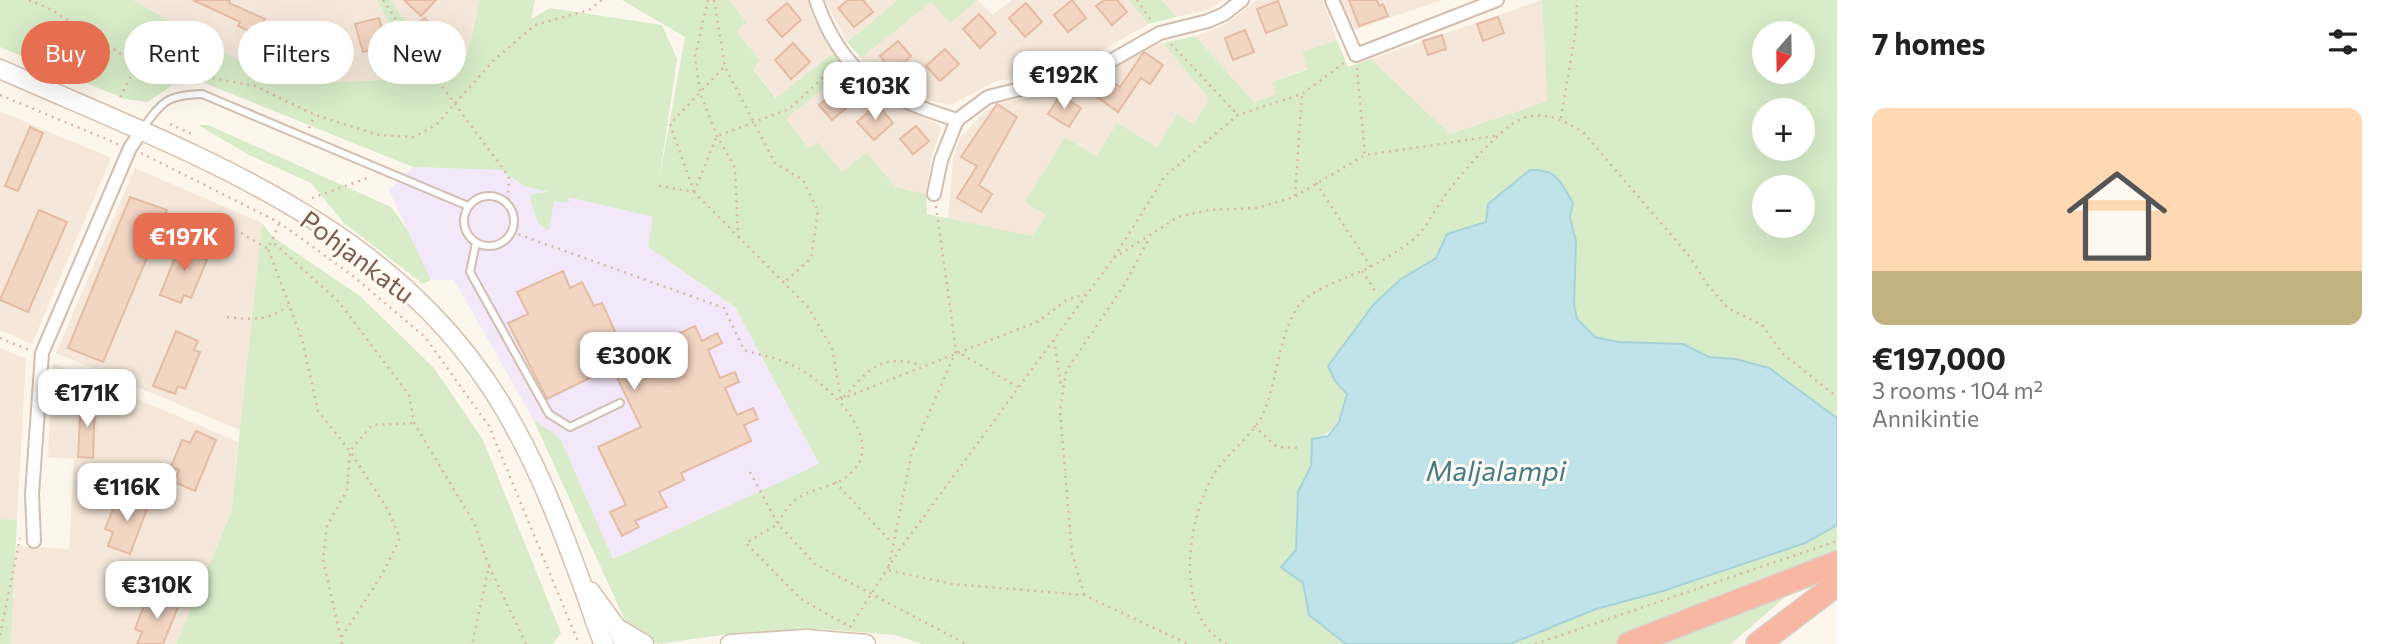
<!DOCTYPE html>
<html lang="en">
<head>
<meta charset="utf-8">
<style>
  body { margin:0; font-family:Commissioner,sans-serif; background:#f2f2f2; color:#222; height:100vh; display:flex; flex-direction:column; font-size:26px; white-space:nowrap }
  * { box-sizing:border-box; margin:0 }
  p { font-size:23px; color:#767676 }
  .icon { flex:none; width:38px; height:38px; fill:none; stroke:currentColor; stroke-width:2; stroke-linecap:round; stroke-linejoin:round }
  .map { position:relative; flex:1; overflow:hidden }
  .sheet { display:flex; flex-direction:column; background:#fff; width:560px }
  .sheet>* { flex:none }
  .hud { position:absolute; left:21px; top:21px; width:665px; height:63px; display:flex; gap:14px }
  .needle { width:46px; rotate:200deg }
  .tools { position:absolute; left:1752px; top:21px; display:grid; gap:14px }
  .tools a { display:grid; place-items:center; width:63px; height:63px; border-radius:50%; background:#fff; box-shadow:0 7px 28px #0002; font-size:35px }
  .price { position:absolute; translate:-50% -60px; padding:0 16px; border-radius:14px; background:#fff; color:#222; font-size:23px; line-height:46px; filter:drop-shadow(0 2px 4px #0008) }
  .price::after { content:''; position:absolute; left:50%; top:42px; width:21px; height:16px; margin-left:-10px; background:inherit; clip-path:polygon(0 0,100% 0,50% 100%) }
  .price.selected { background:#e76f51; color:#fff }
  ul { padding:0; list-style:none }
  li { display:grid; align-content:center; gap:14px; height:371px; padding:0 35px }
  li span { display:grid; place-items:center; height:217px; border-radius:14px; color:#555 }
  li>.icon { margin-inline-start:auto }
  span .icon { width:126px; height:126px; fill:#fffc; stroke-width:1 }
  li b { font-size:30px }
  h2 { display:flex; justify-content:space-between; align-items:center; height:84px; padding:0 35px; font-size:30px }
  .tag { padding:0 24px; border-radius:32px; background:#fff; box-shadow:0 7px 28px #0002; font-size:24px; line-height:63px }
  .tag.selected { background:#e76f51; color:#fff }
  main { display:flex; flex:1; min-height:0 }
  .map>svg:first-child { display:block }
  .residential { fill:#f5e8da }
  .education { fill:#f3e8fa }
  .green { fill:#d8ecc9; fill-rule:evenodd }
  .water { fill:#bfe3e8; stroke:#a5d3da; stroke-width:2 }
  .building { fill:#f3d5c3; stroke:#e6bba3; stroke-width:2 }
  .lines { fill:none; stroke-linecap:round; stroke-linejoin:round }
  .lane-casing { stroke:#d1beb0; stroke-width:10 }
  .street-casing { stroke:#d1beb0; stroke-width:16 }
  .secondary-casing { stroke:#d6c0b0; stroke-width:21 }
  .highway-casing { stroke:#dad1cd; stroke-width:26 }
  .path { stroke:#d9b8a5; stroke-width:2.5; stroke-dasharray:2 5; stroke-linecap:butt }
  .lane { stroke:#fff; stroke-width:6 }
  .street { stroke:#fff; stroke-width:12 }
  .secondary { stroke:#fff; stroke-width:18 }
  .highway { stroke:#f7b7a3; stroke-width:23 }
  .labels { text-anchor:middle; dominant-baseline:central; stroke-width:6; stroke-linejoin:round; paint-order:stroke }
  .street-label { font-size:26px; fill:#7a5c4d; stroke:#fffaf3 }
  .water-label { font-size:28px; font-style:italic; fill:#437c86; stroke:#fffaf3 }
</style>
</head>
<body>
<main>
<div class="map">
<svg width="1837" height="644" viewBox="0 0 1837 644">
  <rect width="100%" height="100%" fill="#fdf6ec"/>
  <g class="residential">
    <polygon points="133,0 377,0 404,51 384,80 281,84"/>
    <polygon points="391,0 480,0 467,56 422,45"/>
    <polygon points="729,0 807,0 814,19 833,53 777,98 753,68 760,61 737,31 747,23"/>
    <polygon points="825,0 898,0 847,42"/>
    <polygon points="978,0 993,15 1012,0 1129,0 1148,24 1065,72 996,81 951,105 926,100 891,83 861,58 931,1 950,23"/>
    <polygon points="1162,0 1224,0 1207,10 1177,17"/>
    <polygon points="1257,0 1323,0 1337,40 1302,52 1308,68 1272,82 1276,94 1254,102 1195,36 1223,26"/>
    <polygon points="1337,0 1442,0 1349,32"/>
    <polygon points="1542,0 1547,101 1450,134 1371,59"/>
    <polygon points="1163,43 1209,99 1194,124 1176,115 1157,147 1117,123 1096,156 1065,137 1026,202 1046,215 1033,236 948,219 953,158 960,138 986,110 1006,101 1068,93 1093,84 1137,53"/>
    <polygon points="847,68 877,94 939,125 941,129 931,158 926,194 895,187 867,152 842,172 818,142 810,149 785,119"/>
    <polygon points="0,111 111,158 32,344 0,330"/>
    <polygon points="135,168 262,223 240,430 56,353"/>
    <polygon points="0,348 26,359 17,520 0,519"/>
    <polygon points="53,363 238,442 231,513 176,644 11,644 16,546 69,549 74,459 48,457"/>
  </g>
  <polygon class="education" points="413,167 501,170 524,186 653,217 648,247 735,307 819,465 612,559 560,438 533,419 454,280 431,280 389,190"/>
  <g class="green">
    <path d="M0 0H133L281 84 384 80 404 51 377 0H391L422 45 467 56 480 0H535L531 19 550 8 662 25 677 59 659 181 685 37 622 0H729L747 23 737 31 760 61 753 69 776 98 833 53 847 68 786 119 809 148 818 142 842 172 867 152 895 187 926 194 927 214 1033 236 1046 215 1025 202 1065 137 1096 156 1117 123 1157 147 1177 114 1194 124 1209 99 1163 43 1195 36 1254 102 1276 94 1272 82 1308 69 1302 52 1337 40 1348 67 1371 59 1450 134 1547 101 1542 0H1837V418L1769 368 1736 359 1709 357 1683 344 1618 342 1595 338 1576 319 1574 304 1576 241 1570 217 1573 203 1557 176 1486 222 1447 234 1436 259 1401 279 1374 304 1328 366 1335 381 1347 394C1341 417 1337 434 1312 439L1311 466 1298 492 1296 521V550L1309 615 1346 644H922L895 635 821 629 736 633 658 644 629 629 533 419 560 438 613 559 819 464 735 307 648 247 653 217 568 197 569 203 554 201 549 231 538 223 530 199 532 194 549 192 524 186 501 170 413 167 202 82 173 85 147 102 125 99 0 47ZM1764 33H1802V72H1764ZM1764 110H1802V149H1764ZM1764 187H1802V226H1764Z"/>
    <polygon points="898,0 978,0 950,23 931,2 861,58 847,42"/>
    <polygon points="1129,0 1162,0 1177,17 1148,24"/>
    <polygon points="198,125 208,125 391,207 407,229 431,280 423,284 344,223 311,183 249,155"/>
    <polygon points="262,223 273,237 360,296 434,368 483,440 561,633 553,644 176,644 231,513"/>
    <polygon points="0,519 17,520 11,644 0,644"/>
    <polygon points="1837,525 1837,552 1731,644 1510,644 1596,609 1663,591 1805,543"/>
  </g>
  <path class="water" d="M1530 170C1558 169 1560 181 1573 203L1570 217 1576 241 1574 304 1577 319 1595 337 1618 342 1683 344 1709 357 1736 359 1769 368 1837 418V525L1805 543 1663 591 1596 609 1510 644H1346L1309 615 1303 583 1281 567 1296 550 1298 492 1311 466 1312 439 1328 436 1339 422 1347 394 1335 381 1328 366 1374 304 1401 279 1436 258 1447 234 1486 222 1488 204Z"/>
  <g class="building">
    <polygon points="193,0 230,0 229,3 265,19 258,35 238,26 240,22"/>
    <polygon points="404,0 436,0 421,16"/>
    <polygon points="848,0 863,0 873,12 854,27 838,8"/>
    <polygon points="1072,0 1086,18 1068,32 1054,15"/>
    <polygon points="1104,0 1117,0 1127,12 1112,25 1096,6"/>
    <polygon points="1349,0 1377,0 1379,6 1383,4 1388,16 1359,26"/>
    <polygon points="1278,1 1287,25 1266,33 1257,9"/>
    <polygon points="787,3 801,20 782,37 767,20"/>
    <polygon points="1026,3 1042,22 1025,37 1009,18"/>
    <polygon points="979,14 996,33 980,48 963,29"/>
    <polygon points="1498,17 1504,33 1483,41 1477,24"/>
    <polygon points="379,18 386,45 363,52 355,24"/>
    <polygon points="425,18 435,32 423,40 413,26"/>
    <polygon points="292,23 318,27 314,55 288,51"/>
    <polygon points="1245,30 1254,52 1233,60 1225,38"/>
    <polygon points="1442,35 1446,49 1428,55 1423,41"/>
    <polygon points="898,41 911,56 893,72 880,56"/>
    <polygon points="793,43 810,62 791,79 775,60"/>
    <polygon points="945,49 959,64 940,81 926,66"/>
    <polygon points="1144,52 1163,65 1150,84 1141,78 1118,112 1097,97 1108,79 1120,87"/>
    <polygon points="838,89 851,104 832,120 819,105"/>
    <polygon points="1060,95 1081,108 1069,127 1048,114"/>
    <polygon points="877,104 893,123 874,140 857,122"/>
    <polygon points="997,104 1017,117 979,185 992,194 981,212 957,198 977,166 961,157"/>
    <polygon points="916,126 929,141 913,154 900,139"/>
    <polygon points="30,127 43,133 18,191 5,186"/>
    <polygon points="130,197 167,210 103,362 68,348"/>
    <polygon points="39,210 67,222 28,312 0,300"/>
    <polygon points="182,240 204,250 201,258 207,260 191,298 184,295 181,303 160,295"/>
    <polygon points="563,271 570,288 582,282 594,306 602,303 627,357 695,326 702,341 717,333 722,343 708,350 720,378 735,372 739,382 725,388 737,415 753,408 758,419 744,425 751,441 681,473 684,480 659,492 667,507 635,521 639,527 622,536 610,512 626,505 598,447 641,427 612,367 547,399 508,323 528,314 517,292"/>
    <polygon points="176,331 198,341 194,350 200,352 185,389 178,386 175,394 153,386"/>
    <polygon points="81,400 95,400 93,458 78,457"/>
    <polygon points="196,431 216,440 195,491 174,482 179,470 171,467 182,440 190,443"/>
    <polygon points="130,493 150,501 130,554 108,546 113,532 105,529 115,504 125,508"/>
    <polygon points="160,594 180,602 163,644 137,644 142,632 135,629 145,603 154,606"/>
  </g>
  <g class="lines">
    <defs>
      <g id="lane">
        <path d="M143 128C162 101 168 95 202 94L468 206"/>
        <circle cx="489" cy="221" r="25"/>
        <polyline points="476,243 470,272 549,414 570,427 620,403"/>
      </g>
      <g id="street">
        <path d="M816 0C842 76 884 97 957 120"/>
        <polyline points="1332,0 1356,55 1497,0"/>
        <polyline points="957,120 988,97 1028,87 1072,83 1160,33 1208,21 1224,14 1242,0"/>
        <polyline points="934,194 941,160 957,120"/>
        <polyline points="34,541 32,494 42,353 130,148 142,130"/>
      </g>
      <g id="secondary">
        <path d="M0 69C196 156 407 226 515 428 542 477 563 532 582 584 590 604 595 625 604 644"/>
        <polyline points="590,591 617,628 624,644"/>
        <polyline points="617,628 644,644"/>
        <polyline points="730,644 806,639 866,644"/>
      </g>
      <g id="highway">
        <polyline points="1629,644 1837,563"/>
        <polyline points="1758,644 1837,584"/>
      </g>
    </defs>
    <use href="#lane" class="lane-casing"/>
    <use href="#street" class="street-casing"/>
    <use href="#secondary" class="secondary-casing"/>
    <use href="#highway" class="highway-casing"/>
    <g class="path">
      <polyline points="29,0 52,10 137,64 118,102"/>
      <polyline points="383,0 432,73 509,177 508,204"/>
      <polyline points="708,0 695,56 700,93 717,136 735,168 738,235"/>
      <polyline points="714,0 725,67 775,163 803,180 818,211 811,258 784,283"/>
      <polyline points="1137,0 1153,23"/>
      <polyline points="1171,44 1238,115"/>
      <polyline points="137,64 255,86 315,115 379,135 414,137 436,125 494,60 535,25 589,10 602,0"/>
      <polyline points="1357,68 1365,155"/>
      <polyline points="0,95 118,144"/>
      <polyline points="1561,118 1576,29 1577,0"/>
      <polyline points="170,124 192,134"/>
      <polyline points="309,128 315,115"/>
      <polyline points="141,153 280,223 353,276 425,337 489,426 579,644"/>
      <polyline points="1316,183 1371,267"/>
      <polyline points="659,186 694,192 808,307 832,348 841,399"/>
      <polyline points="694,192 717,136 789,109 823,78 840,69"/>
      <polyline points="694,192 670,124 724,67"/>
      <polyline points="1295,196 1302,94"/>
      <polyline points="312,198 370,177"/>
      <polyline points="936,206 956,351 912,452 888,570 952,584 1084,595 1188,644"/>
      <polyline points="279,224 268,249 302,339 318,411 350,451 388,510 400,538 383,573 341,638"/>
      <path d="M512 232 724 308 744 350C762 356 784 359 800 369 827 385 884 436 854 470 831 496 797 480 778 524L815 564 966 644"/>
      <polyline points="241,233 268,249"/>
      <polyline points="273,237 274,243 339,302 409,395 414,423 474,523 489,566 472,644"/>
      <polyline points="1114,258 1178,217 1209,210 1257,208 1294,197 1365,155 1495,136"/>
      <polyline points="1362,271 1376,292"/>
      <path d="M227 317C251 320 268 321 288 306"/>
      <polyline points="0,338 29,350"/>
      <polyline points="1054,340 1061,385"/>
      <polyline points="956,351 1020,388"/>
      <path d="M844 397C868 370 881 353 920 365"/>
      <polyline points="841,399 1039,321 1065,301 1085,294"/>
      <polyline points="1254,426 1277,447 1300,448"/>
      <polyline points="750,472 778,524 746,543 801,599 850,627 900,549 1113,259 1165,176 1238,115 1302,94 1344,63"/>
      <polyline points="835,482 892,543"/>
      <polyline points="489,566 526,644"/>
      <polyline points="1084,595 1072,553 1060,411 1066,371 1125,284 1148,240"/>
      <polyline points="0,635 20,538"/>
      <polyline points="342,644 323,559 327,526 347,490 350,451 372,425 414,423"/>
      <path d="M1227 644C1173 618 1187 519 1213 476 1226 453 1252 437 1263 414 1278 380 1277 341 1297 308 1308 289 1351 277 1370 267 1384 260 1398 251 1410 242 1425 231 1432 214 1442 200 1456 179 1498 130 1519 120 1542 109 1563 120 1583 132L1690 257 1706 283 1728 308 1762 325 1783 354 1837 397"/>
      <polyline points="1535,644 1837,541"/>
    </g>
    <use href="#lane" class="lane"/>
    <use href="#street" class="street"/>
    <use href="#secondary" class="secondary"/>
    <use href="#highway" class="highway"/>
  </g>
  <g class="labels">
    <g class="street-label">
      <text transform="translate(358 256) rotate(37)">Pohjankatu</text>
    </g>
    <g class="water-label">
      <text x="1496" y="470">Maljalampi</text>
    </g>
  </g>
</svg>
<div class="tools">
<a><svg class="needle" viewBox="-14 -14 28 28"><path d="M0-13l5 13h-10z" fill="#e53935"/><path d="M0 13l5-13h-10z" fill="#767676"/></svg></a>
<a>+</a>
<a>−</a>
</div>
<b class="price" style="left:1064px;top:111px">€192K</b>
<b class="price" style="left:875px;top:122px">€103K</b>
<b class="price selected" style="left:184px;top:273px">€197K</b>
<b class="price" style="left:634px;top:392px">€300K</b>
<b class="price" style="left:87px;top:429px">€171K</b>
<b class="price" style="left:127px;top:523px">€116K</b>
<b class="price" style="left:157px;top:621px">€310K</b>
<div class="hud">
<a class="tag selected">Buy</a>
<a class="tag">Rent</a>
<a class="tag">Filters</a>
<a class="tag">New</a>
</div>
</div>
<section class="sheet">
<h2>7 homes<svg class="icon" aria-label="filters" viewBox="0 0 24 24"><path d="M4 7h16M4 17h16"/><circle cx="9" cy="7" r="2"/><circle cx="15" cy="17" r="2"/></svg></h2>
<ul>
<li><span style="background:linear-gradient(#ffd9b3 75%,#c2b280 0)"><svg class="icon" aria-label="home" viewBox="0 0 24 24"><path d="M3 11l9-7 9 7M6 9v11h12V9"/></svg></span><div><b>€197,000</b><p>3 rooms · 104 m²</p><p>Annikintie</p></div></li>
</ul>
</section>
</main>
</body>
</html>
